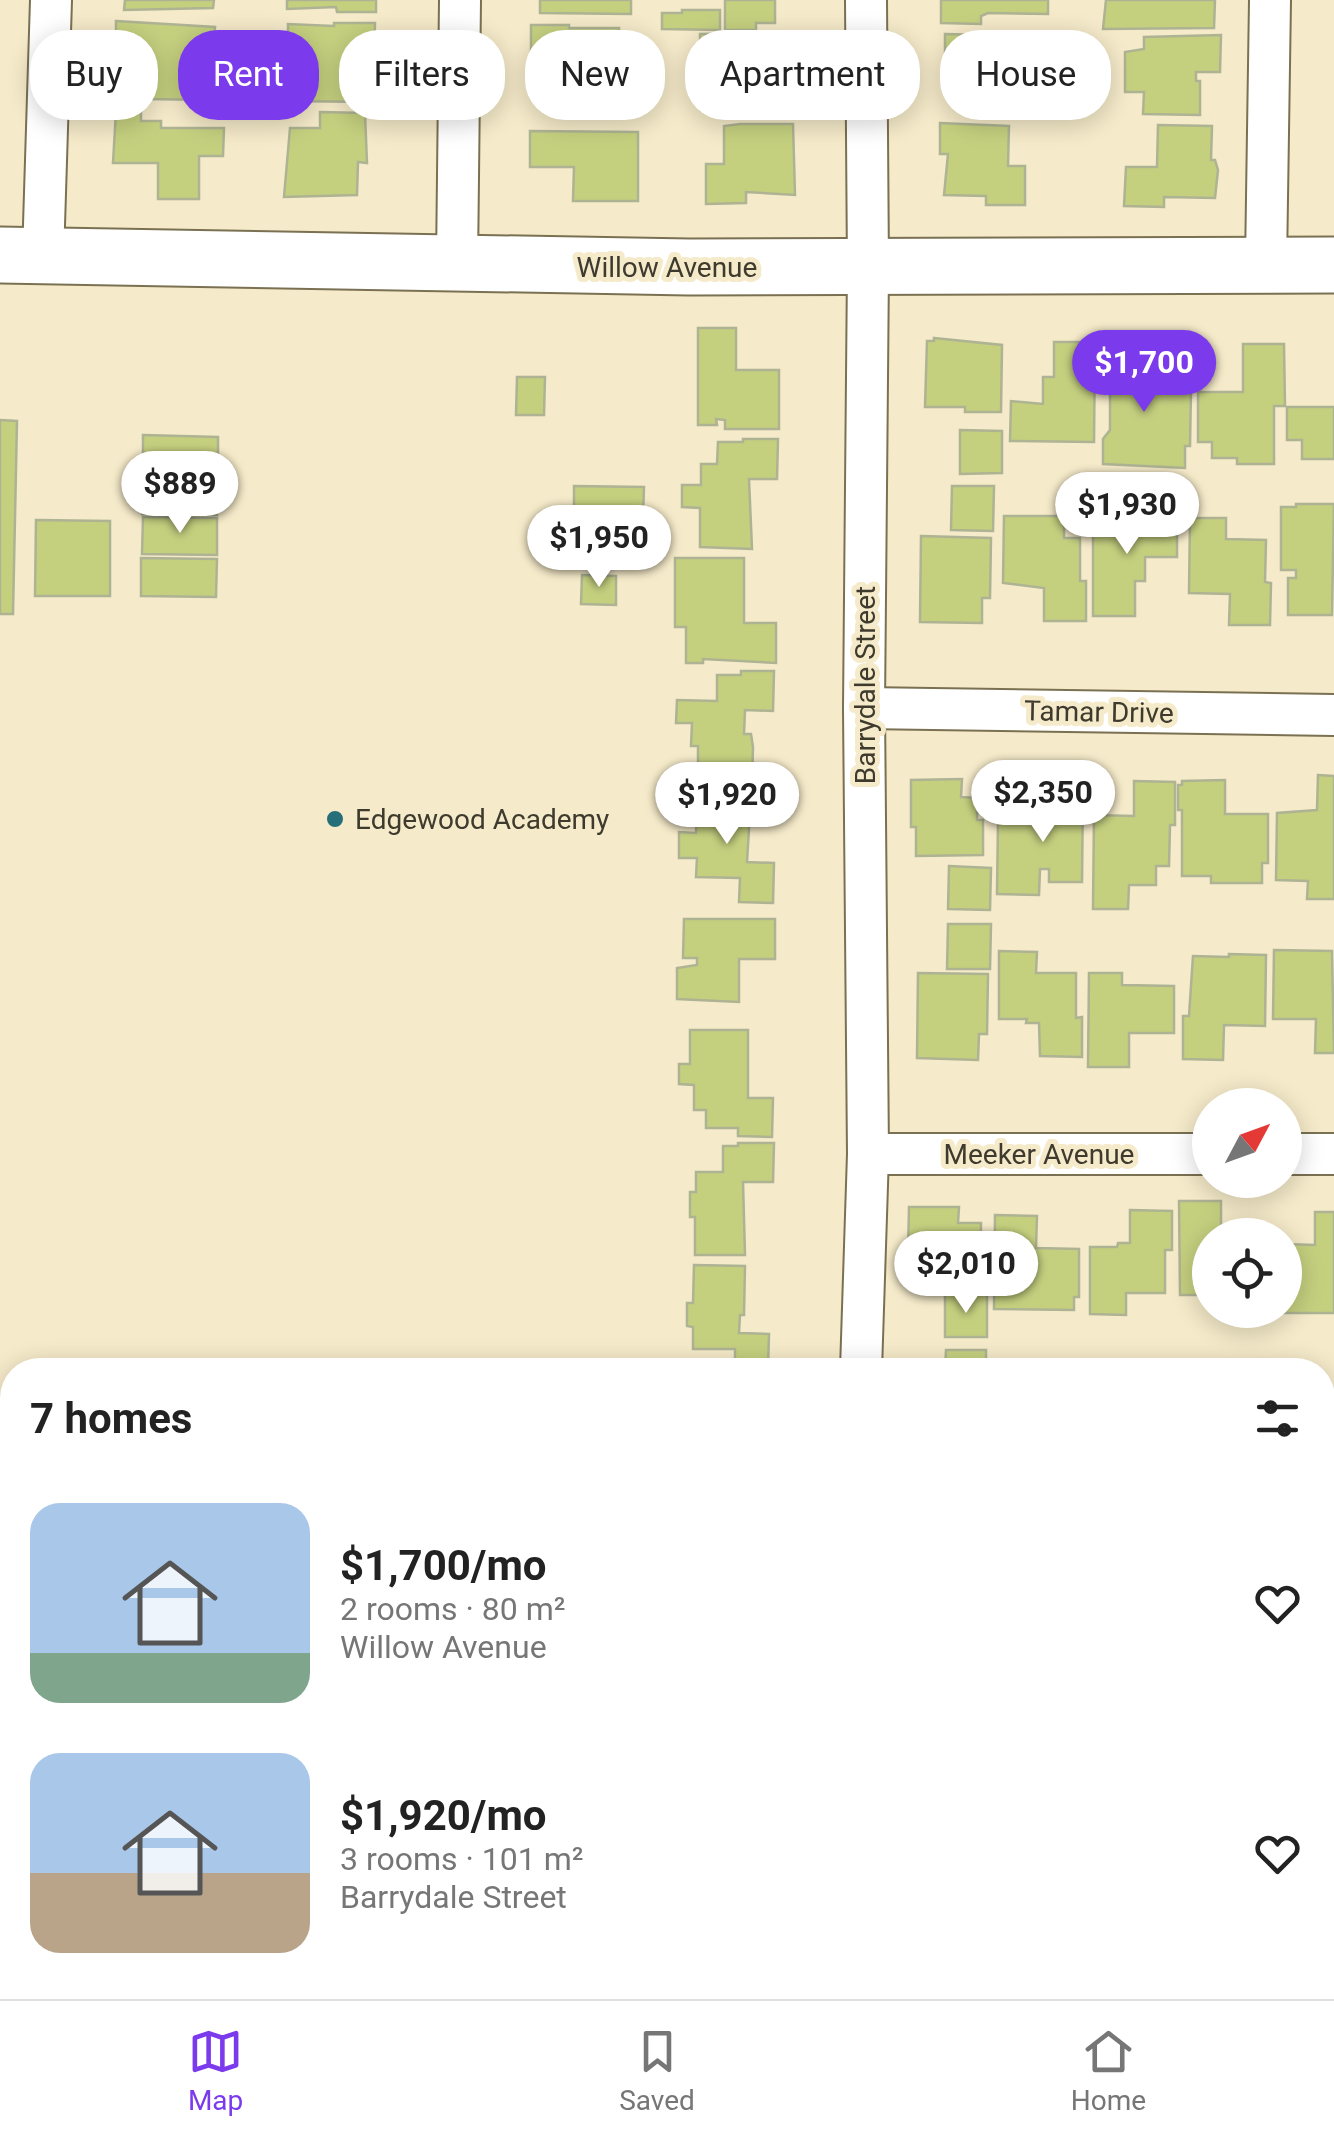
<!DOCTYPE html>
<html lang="en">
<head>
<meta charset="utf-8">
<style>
  body { margin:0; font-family:Roboto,sans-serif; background:#f2f2f2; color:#222; height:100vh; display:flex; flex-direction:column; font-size:38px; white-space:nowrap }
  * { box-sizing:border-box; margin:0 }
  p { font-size:32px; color:#767676 }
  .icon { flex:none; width:55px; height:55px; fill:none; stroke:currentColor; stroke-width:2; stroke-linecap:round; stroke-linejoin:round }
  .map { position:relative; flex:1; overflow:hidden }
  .details { position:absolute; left:0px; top:1358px; width:1335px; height:642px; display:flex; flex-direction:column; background:#fff; border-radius:40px 40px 0 0; box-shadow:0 5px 25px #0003 }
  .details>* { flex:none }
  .banner { position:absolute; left:30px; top:30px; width:1275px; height:90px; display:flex; gap:20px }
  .needle { width:65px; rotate:49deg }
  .buttons { position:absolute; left:1192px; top:1088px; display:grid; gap:20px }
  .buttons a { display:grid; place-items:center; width:110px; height:110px; border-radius:50%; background:#fff; box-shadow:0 5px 25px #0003; font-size:50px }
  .price { position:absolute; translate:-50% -85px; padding:0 22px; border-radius:35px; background:#fff; color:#222; font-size:32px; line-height:65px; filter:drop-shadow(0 2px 5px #0008) }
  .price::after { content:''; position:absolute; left:50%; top:60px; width:30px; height:22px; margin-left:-15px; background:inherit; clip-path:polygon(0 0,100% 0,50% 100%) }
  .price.active { background:#7c3aed; color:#fff }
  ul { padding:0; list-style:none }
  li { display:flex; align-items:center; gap:30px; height:250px; padding:0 30px }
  li span { display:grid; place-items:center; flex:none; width:280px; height:200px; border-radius:30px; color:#555 }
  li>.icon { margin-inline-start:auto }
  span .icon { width:120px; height:120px; fill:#fffc; stroke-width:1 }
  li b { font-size:42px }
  h2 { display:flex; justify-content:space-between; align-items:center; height:120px; padding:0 30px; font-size:42px }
  .chip { padding:0 35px; border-radius:40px; background:#fff; box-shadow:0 5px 25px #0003; font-size:35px; line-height:90px }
  .chip.active { background:#7c3aed; color:#fff }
  .tab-bar { display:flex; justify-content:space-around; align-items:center; height:140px; border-top:2px solid #e0e0e0; background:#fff; font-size:28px; color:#767676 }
  .tab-bar a { display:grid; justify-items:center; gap:5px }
  .tab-bar .active { color:#7c3aed }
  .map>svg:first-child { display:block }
  .green { fill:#efb69d }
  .building { fill:#c5d07f; stroke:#aeb393; stroke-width:2.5 }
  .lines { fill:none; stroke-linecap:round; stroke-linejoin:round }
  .lane-casing { stroke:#7a7052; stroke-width:24 }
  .street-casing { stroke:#7a7052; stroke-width:44 }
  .secondary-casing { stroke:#7a7052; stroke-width:59 }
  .lane { stroke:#fff; stroke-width:20 }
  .street { stroke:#fff; stroke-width:40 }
  .secondary { stroke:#fff; stroke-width:55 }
  .poi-dot { fill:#266f79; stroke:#f5eac9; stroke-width:4 }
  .labels { text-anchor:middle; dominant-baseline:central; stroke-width:10; stroke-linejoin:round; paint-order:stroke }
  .street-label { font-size:28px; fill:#3e3a2d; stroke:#f5eac9 }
  .poi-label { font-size:28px; fill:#3e3a2d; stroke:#f5eac9; text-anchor:start }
</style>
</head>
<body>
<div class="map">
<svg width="1334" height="1999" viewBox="0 0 1334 1999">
  <rect width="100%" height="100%" fill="#f5eac9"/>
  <rect class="green" x="282" y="1988" width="287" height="11"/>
  <g class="building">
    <polygon points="125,0 214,0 213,8 124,10"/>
    <polygon points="287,0 376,0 376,12 337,12 336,7 287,9"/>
    <polygon points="540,0 631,0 631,14 540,13"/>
    <polygon points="725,0 775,0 775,23 756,23 756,30 725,30"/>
    <polygon points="941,0 1048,0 1048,14 988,13 981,16 981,24 941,23"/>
    <polygon points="1106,0 1215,0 1214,28 1103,29"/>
    <polygon points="682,10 720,10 720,30 662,29 662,13 682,13"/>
    <polygon points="116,21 215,27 211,100 146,99 147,59 116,59"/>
    <polygon points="334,23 375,23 374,62 344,61 344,68 374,69 374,102 281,101 281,68 285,68 286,57 282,57 282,49 288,48 288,24 334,26"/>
    <polygon points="531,25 569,25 569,28 619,28 621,102 563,102 563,63 531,62"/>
    <polygon points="771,33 772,74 802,74 802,115 764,115 754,113 754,110 701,110 700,34"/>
    <polygon points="945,34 1024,36 1023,114 966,113 966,79 971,78 971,70 945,70"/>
    <polygon points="1221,35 1220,72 1196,72 1196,81 1200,81 1200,115 1143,114 1144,92 1125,92 1125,52 1144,49 1144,37"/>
    <polygon points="116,111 141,112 141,121 161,121 161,128 224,128 223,156 199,156 199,199 158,199 158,163 113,163"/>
    <polygon points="320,112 365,113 367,163 358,162 357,195 284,197 290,128 320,128"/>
    <polygon points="940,123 1009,126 1008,166 1025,166 1025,205 986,205 986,196 944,195 948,154 940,154"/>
    <polygon points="740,124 793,124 795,195 746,192 746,203 706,204 706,164 724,164 724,126"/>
    <polygon points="1158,125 1212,126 1211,160 1215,160 1218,170 1215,198 1164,197 1164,207 1124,206 1126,167 1157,167"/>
    <polygon points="530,131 638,132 638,201 573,201 574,167 530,167"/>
    <polygon points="698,328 736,328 736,370 779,370 779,429 725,429 725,420 716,419 717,425 698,425"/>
    <polygon points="934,338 1002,345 1001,412 965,412 965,407 925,407 927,341 934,341"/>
    <polygon points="1054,342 1095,342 1094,442 1010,441 1011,401 1043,404 1043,377 1054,377"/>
    <polygon points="1243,344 1284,344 1285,406 1274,406 1274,464 1237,464 1237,458 1212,458 1212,442 1198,442 1198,392 1243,392"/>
    <polygon points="1118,348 1149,350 1149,389 1180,387 1181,390 1191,390 1190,446 1185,446 1185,468 1103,464 1103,439 1110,430 1110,392 1104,392 1104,350"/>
    <polygon points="517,377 545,377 544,415 516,415"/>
    <polygon points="1287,407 1334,407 1334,459 1302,459 1302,440 1287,440"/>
    <polygon points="0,420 17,421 13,614 0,614"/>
    <polygon points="960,430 1002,431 1002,473 960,474"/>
    <polygon points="143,435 218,437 218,474 143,473"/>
    <polygon points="743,439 778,439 777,479 749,479 752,549 700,547 700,508 682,507 682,485 701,485 701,464 717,464 718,442 743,442"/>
    <polygon points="142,476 217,477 217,515 142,514"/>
    <polygon points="574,486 644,487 643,518 622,518 622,526 574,526"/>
    <polygon points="952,486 994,486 993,531 951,530"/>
    <polygon points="1296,504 1334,504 1332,615 1288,615 1288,578 1296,578 1296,570 1281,570 1281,507 1296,507"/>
    <polygon points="1093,515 1177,515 1177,557 1145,557 1145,581 1135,581 1135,616 1093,616"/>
    <polygon points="1004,516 1064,516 1064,538 1080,538 1080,581 1086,581 1086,621 1044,621 1044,588 1003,583"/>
    <polygon points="143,517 217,518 217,555 142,554"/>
    <polygon points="1190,518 1226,518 1226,539 1266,540 1265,582 1271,583 1270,625 1229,625 1230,594 1189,593"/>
    <polygon points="36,520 110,521 110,596 35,596"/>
    <polygon points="921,536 991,538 990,598 982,598 982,623 920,622"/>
    <polygon points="141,558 217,559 216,597 141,596"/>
    <polygon points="675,558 744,558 744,623 776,623 776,663 703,659 703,663 686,663 686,627 675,627"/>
    <polygon points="582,575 616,576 616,605 581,604"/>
    <polygon points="741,671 774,671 773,711 745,710 744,734 751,734 753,747 752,784 698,783 698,746 691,746 692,723 676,723 677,700 717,701 717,675 741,675"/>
    <polygon points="1318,775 1334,776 1334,899 1307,899 1308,881 1276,880 1277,813 1317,810"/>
    <polygon points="962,779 961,797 977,798 977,820 983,820 983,855 916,856 916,827 911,827 911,780"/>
    <polygon points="1225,780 1225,814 1268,814 1268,863 1262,863 1262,883 1211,883 1211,876 1182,876 1182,810 1178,810 1178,785 1182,785 1182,781"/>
    <polygon points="1134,781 1175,782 1175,825 1170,825 1169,866 1156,866 1156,885 1129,885 1128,909 1093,909 1094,815 1134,816"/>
    <polygon points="1042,788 1083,788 1082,882 1049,882 1049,869 1040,869 1039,895 997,894 998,821 1041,822"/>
    <polygon points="697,795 751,796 747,862 774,863 773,903 739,902 740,878 696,877 697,858 679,858 679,832 696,833"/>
    <polygon points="949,866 991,868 990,910 948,909"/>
    <polygon points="684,919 775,919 775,959 739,959 739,1002 677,999 677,968 697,965 697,958 683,958"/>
    <polygon points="948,924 991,924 990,969 947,969"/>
    <polygon points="1274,950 1332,951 1334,1053 1315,1053 1316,1019 1273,1019"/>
    <polygon points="999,951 1037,952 1036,973 1076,973 1076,1018 1082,1017 1082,1057 1040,1056 1039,1023 1026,1023 1027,1019 999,1019"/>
    <polygon points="1229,954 1266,955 1265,1026 1224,1025 1223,1060 1183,1059 1183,1016 1189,1016 1193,956 1229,957"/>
    <polygon points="918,973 988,974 987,1034 979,1034 978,1060 917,1058"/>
    <polygon points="1089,973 1122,973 1122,985 1174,986 1174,1033 1129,1033 1129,1067 1088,1067"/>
    <polygon points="690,1030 748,1030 748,1098 773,1098 772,1137 738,1136 738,1128 706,1128 706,1110 694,1110 694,1085 679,1084 679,1064 690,1064"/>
    <polygon points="738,1143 774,1143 773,1182 743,1182 745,1255 695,1255 695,1217 690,1217 690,1192 696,1192 696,1172 723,1172 723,1146 738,1146"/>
    <polygon points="1179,1201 1221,1201 1221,1235 1263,1235 1210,1235 1210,1302 1205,1302 1205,1295 1180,1295"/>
    <polygon points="909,1207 959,1207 958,1223 981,1223 980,1283 912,1282 912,1256 908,1255"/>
    <polygon points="1130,1210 1172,1211 1172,1250 1165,1250 1165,1293 1126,1293 1126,1315 1090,1314 1090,1247 1117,1247 1118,1243 1130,1243"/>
    <polygon points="1315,1212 1334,1212 1334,1313 1274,1313 1274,1310 1285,1310 1285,1244 1315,1245"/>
    <polygon points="995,1215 1037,1216 1036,1248 1079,1249 1079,1297 1074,1297 1074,1310 994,1309"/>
    <polygon points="694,1265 745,1266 744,1315 740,1315 739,1333 769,1334 768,1370 735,1370 735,1349 693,1349 693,1327 687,1326 687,1303 693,1303"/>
    <polygon points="945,1294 987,1295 987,1337 945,1337"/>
    <polygon points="946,1350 986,1350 986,1370 945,1370"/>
    <rect x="1322" y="1394" width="12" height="94"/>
    <rect x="1322" y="1674" width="12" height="51"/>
    <rect x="1322" y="1795" width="12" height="72"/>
    <polygon points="663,1988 763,1988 763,1999 668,1999 668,1995 663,1995"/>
  </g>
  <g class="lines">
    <defs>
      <g id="lane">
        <polyline points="0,1815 12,1815"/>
        <polyline points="0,1908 12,1908"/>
        <polyline points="83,1999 83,1988"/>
      </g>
      <g id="street">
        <polyline points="43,257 51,0"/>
        <polyline points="1266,264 1270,0"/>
        <polyline points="457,265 460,0"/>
        <polyline points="864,708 1334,715"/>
        <polyline points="868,1154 1210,1154"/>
        <polyline points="1285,1154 1334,1154"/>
        <polyline points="861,1370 868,1154 864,708 868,267 866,0"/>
        <polyline points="1322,1574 1334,1574"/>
        <polyline points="849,1994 1334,1991"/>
      </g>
      <polyline id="secondary" points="0,255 689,267 1334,265"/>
    </defs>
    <use href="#lane" class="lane-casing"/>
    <use href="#street" class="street-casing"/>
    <use href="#secondary" class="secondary-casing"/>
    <use href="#lane" class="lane"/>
    <use href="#street" class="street"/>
    <use href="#secondary" class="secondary"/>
  </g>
  <circle class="poi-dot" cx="335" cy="819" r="10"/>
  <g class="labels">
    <g class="street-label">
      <text x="667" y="267">Willow Avenue</text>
      <text transform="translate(865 685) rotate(-90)">Barrydale Street</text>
      <text transform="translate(1099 712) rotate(1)">Tamar Drive</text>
      <text x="1039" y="1154">Meeker Avenue</text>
    </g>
    <g class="poi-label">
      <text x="355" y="819">Edgewood Academy</text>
    </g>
  </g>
</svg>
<div class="buttons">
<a><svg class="needle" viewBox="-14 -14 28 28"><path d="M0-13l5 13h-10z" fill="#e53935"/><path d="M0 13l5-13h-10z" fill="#767676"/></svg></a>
<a><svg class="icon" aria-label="locate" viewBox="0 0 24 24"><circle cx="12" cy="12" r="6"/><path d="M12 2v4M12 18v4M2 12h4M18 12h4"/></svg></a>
</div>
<b class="price active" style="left:1144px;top:415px">$1,700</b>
<b class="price" style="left:180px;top:536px">$889</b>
<b class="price" style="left:1127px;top:557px">$1,930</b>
<b class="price" style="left:599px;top:590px">$1,950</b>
<b class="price" style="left:1043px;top:845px">$2,350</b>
<b class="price" style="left:727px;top:847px">$1,920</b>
<b class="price" style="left:966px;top:1316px">$2,010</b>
<div class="banner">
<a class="chip">Buy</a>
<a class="chip active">Rent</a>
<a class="chip">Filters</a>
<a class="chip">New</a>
<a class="chip">Apartment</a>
<a class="chip">House</a>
</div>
<section class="details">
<h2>7 homes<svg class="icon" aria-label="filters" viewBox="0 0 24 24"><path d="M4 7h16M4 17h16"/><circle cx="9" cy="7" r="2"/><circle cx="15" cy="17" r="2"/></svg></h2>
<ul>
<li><span style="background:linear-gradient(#a9c7e8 75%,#7fa58c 0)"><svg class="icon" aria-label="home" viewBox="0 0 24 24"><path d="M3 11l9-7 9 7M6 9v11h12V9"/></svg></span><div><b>$1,700/mo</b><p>2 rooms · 80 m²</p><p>Willow Avenue</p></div><svg class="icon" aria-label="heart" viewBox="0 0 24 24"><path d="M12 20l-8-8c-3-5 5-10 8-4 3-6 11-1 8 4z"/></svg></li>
<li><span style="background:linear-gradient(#a9c7e8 60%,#b9a48a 0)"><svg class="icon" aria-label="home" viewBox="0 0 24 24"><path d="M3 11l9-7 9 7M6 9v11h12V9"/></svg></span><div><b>$1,920/mo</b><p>3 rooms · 101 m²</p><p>Barrydale Street</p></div><svg class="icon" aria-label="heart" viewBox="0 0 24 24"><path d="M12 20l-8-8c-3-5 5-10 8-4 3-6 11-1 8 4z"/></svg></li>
</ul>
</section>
</div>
<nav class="tab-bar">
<a class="active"><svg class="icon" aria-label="map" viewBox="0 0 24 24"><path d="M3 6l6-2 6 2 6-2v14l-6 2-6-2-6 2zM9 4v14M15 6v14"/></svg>Map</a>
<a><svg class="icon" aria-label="saved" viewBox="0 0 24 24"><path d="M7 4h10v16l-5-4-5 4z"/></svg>Saved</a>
<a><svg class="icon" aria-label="home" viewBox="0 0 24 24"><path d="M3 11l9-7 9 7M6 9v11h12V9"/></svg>Home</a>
</nav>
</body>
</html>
